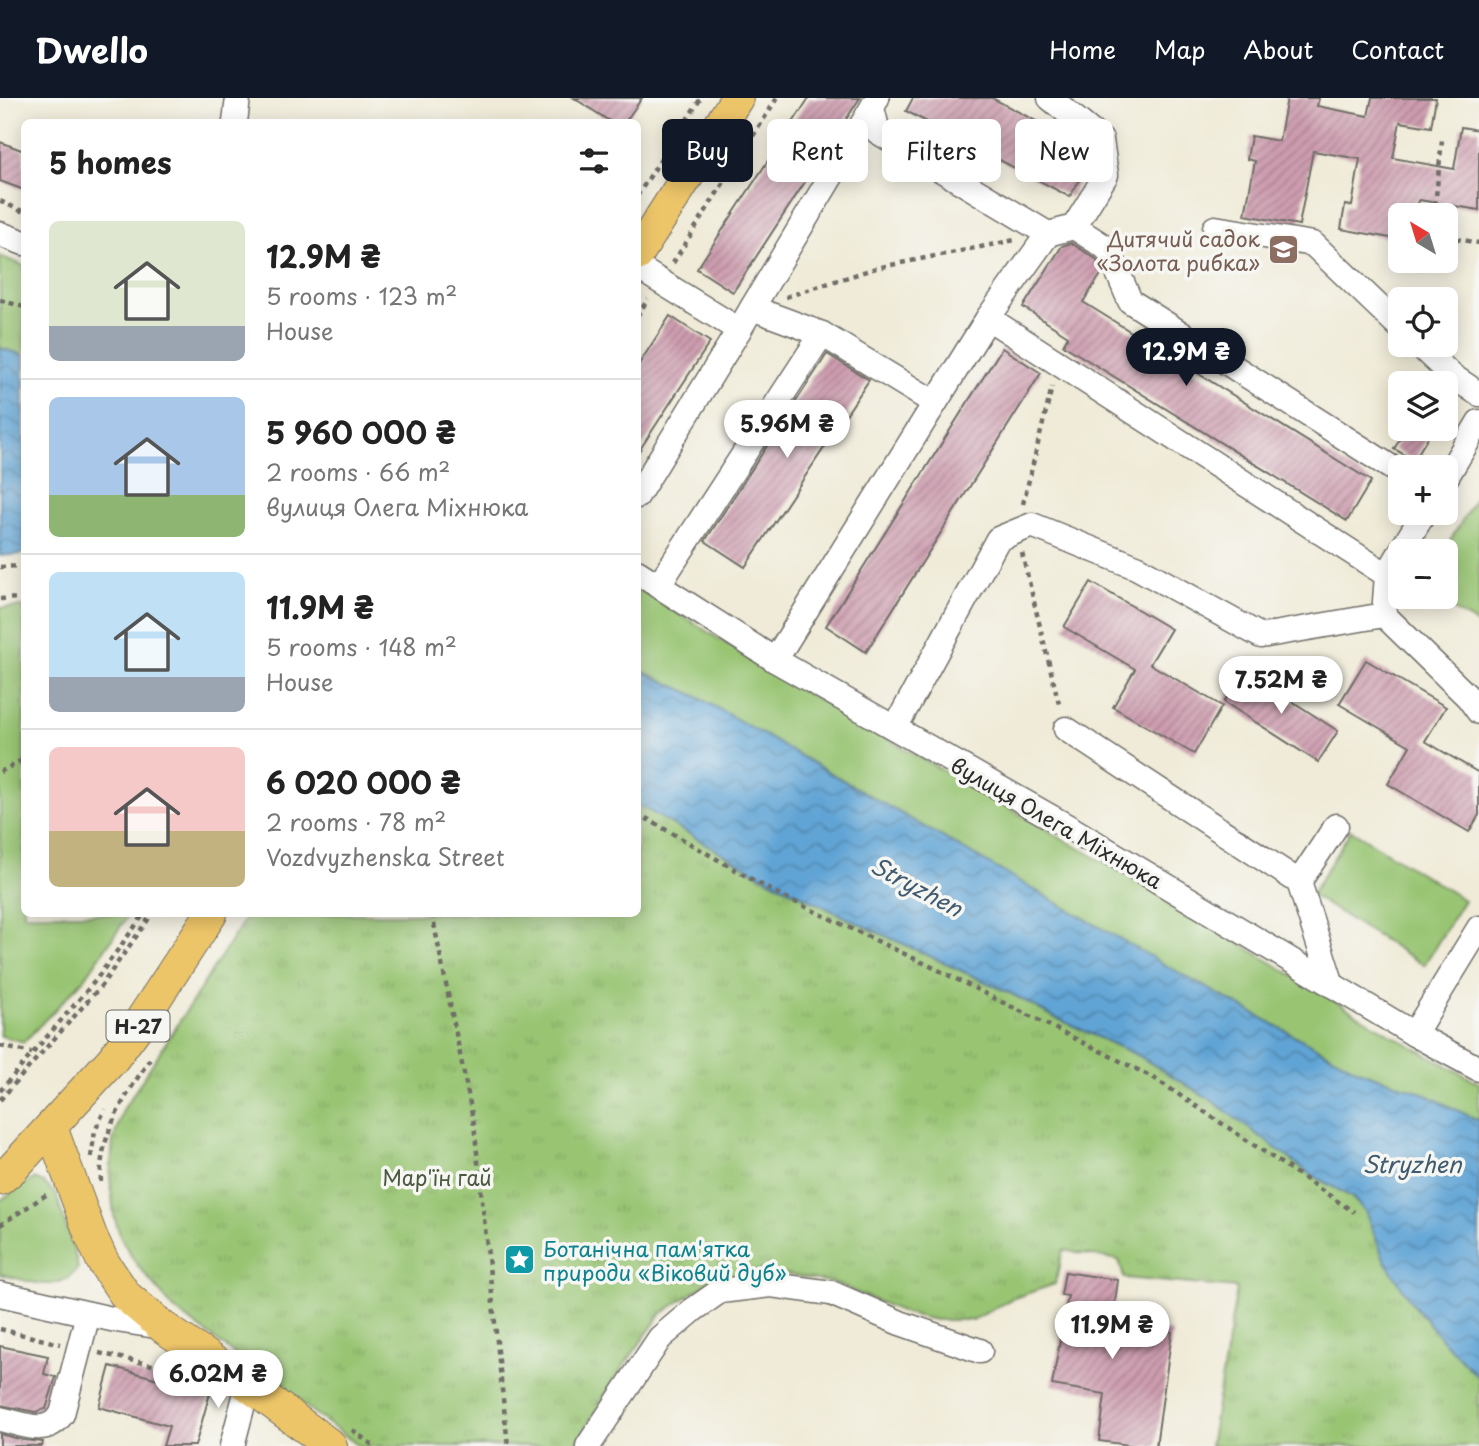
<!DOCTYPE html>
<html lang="en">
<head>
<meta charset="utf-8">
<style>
  body { margin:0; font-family:"Playpen Sans",sans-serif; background:#f6f6f6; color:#222; height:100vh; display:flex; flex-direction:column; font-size:26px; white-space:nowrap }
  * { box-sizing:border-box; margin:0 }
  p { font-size:23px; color:#767676 }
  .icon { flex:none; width:38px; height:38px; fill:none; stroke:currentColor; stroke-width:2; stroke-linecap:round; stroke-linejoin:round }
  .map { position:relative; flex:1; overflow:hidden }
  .sheet { position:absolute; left:21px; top:21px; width:620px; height:798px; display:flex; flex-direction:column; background:#fff; border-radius:10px; box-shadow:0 4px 18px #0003 }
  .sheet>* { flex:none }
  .guide { position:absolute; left:662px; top:21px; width:665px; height:63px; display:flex; gap:14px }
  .needle { width:46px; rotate:322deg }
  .fabs { position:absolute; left:1388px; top:105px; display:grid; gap:14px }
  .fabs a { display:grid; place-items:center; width:70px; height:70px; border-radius:10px; background:#fff; box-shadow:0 4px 18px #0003; font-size:35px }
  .price { position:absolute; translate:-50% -60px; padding:0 16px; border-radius:24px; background:#fff; color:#222; font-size:23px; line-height:46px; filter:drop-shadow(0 2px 4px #0008) }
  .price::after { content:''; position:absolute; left:50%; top:42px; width:21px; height:16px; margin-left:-10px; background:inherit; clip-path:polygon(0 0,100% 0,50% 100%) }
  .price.active { background:#111827; color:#fff }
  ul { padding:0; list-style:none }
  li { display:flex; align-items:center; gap:21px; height:175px; padding:0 28px }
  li+li { border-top:2px solid #e0e0e0 }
  li span { display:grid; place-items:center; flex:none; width:196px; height:140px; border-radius:10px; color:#555 }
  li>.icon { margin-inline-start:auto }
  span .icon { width:84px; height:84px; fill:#fffc; stroke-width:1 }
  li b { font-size:30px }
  h2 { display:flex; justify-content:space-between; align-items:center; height:84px; padding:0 28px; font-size:30px }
  .chip { padding:0 24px; border-radius:10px; background:#fff; box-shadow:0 4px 18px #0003; font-size:24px; line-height:63px }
  .chip.active { background:#111827; color:#fff }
  header { display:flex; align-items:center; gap:42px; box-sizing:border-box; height:98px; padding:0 35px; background:#111827; color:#fff }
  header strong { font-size:33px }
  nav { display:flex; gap:38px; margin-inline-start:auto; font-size:24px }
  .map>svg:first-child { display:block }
  .grass { fill:#99c573; stroke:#62784f; stroke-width:2 }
  .park { fill:url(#park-tufts); stroke:#62784f; stroke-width:2 }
  .water { fill:url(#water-waves); stroke:#466880; stroke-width:2 }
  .building { fill:url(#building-hatch) }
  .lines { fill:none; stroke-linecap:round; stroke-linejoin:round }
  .minor-casing { stroke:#706e68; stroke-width:27 }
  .major-casing { stroke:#706e68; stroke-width:34 }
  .path { stroke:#706e68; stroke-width:4.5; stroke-dasharray:5 5; stroke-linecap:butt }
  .minor { stroke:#fff; stroke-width:24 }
  .major { stroke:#edc569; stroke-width:32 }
  .labels { text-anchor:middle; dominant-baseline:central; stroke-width:7; stroke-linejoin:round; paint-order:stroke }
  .shield { fill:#f6f6f2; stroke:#686867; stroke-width:2 }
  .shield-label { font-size:19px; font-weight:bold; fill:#2b2b2b }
  .education-label { font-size:21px; fill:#785e54; stroke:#f6f6f2; text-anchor:end }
  .street-label { font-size:21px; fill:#2b2b2b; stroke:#f6f6f2 }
  .park-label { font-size:21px; fill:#4c5941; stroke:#f6f6f2 }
  .culture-label { font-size:21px; fill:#0d838f; stroke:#f6f6f2; text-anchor:start }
  .water-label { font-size:23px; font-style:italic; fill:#405b6f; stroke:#f6f6f2 }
</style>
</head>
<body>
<header>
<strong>Dwello</strong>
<nav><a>Home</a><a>Map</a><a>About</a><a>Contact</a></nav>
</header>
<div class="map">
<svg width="1479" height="1348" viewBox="0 0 1479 1348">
  <defs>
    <pattern id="park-tufts" width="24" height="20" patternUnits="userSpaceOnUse" patternTransform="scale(1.75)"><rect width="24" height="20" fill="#99c573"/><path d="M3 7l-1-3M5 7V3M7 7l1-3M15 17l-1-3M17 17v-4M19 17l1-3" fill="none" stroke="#84a964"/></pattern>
    <pattern id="water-waves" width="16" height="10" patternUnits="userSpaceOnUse" patternTransform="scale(1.75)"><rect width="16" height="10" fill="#60a4d5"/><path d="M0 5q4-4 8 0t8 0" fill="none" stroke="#4f86ad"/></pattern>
    <pattern id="building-hatch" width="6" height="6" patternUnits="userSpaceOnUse" patternTransform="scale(1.75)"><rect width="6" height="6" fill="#cd9daf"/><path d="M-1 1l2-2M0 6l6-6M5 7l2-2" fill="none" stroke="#a7808f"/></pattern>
  </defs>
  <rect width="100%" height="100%" fill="#f6f6f2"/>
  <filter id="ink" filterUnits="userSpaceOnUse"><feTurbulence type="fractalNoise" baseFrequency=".0143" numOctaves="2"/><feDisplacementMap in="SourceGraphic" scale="14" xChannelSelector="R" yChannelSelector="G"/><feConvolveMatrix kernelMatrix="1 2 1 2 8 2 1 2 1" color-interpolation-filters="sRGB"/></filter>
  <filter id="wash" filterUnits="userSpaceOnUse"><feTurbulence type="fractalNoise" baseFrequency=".00686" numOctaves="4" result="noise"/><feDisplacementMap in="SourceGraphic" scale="28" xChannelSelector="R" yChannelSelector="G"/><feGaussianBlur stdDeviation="1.57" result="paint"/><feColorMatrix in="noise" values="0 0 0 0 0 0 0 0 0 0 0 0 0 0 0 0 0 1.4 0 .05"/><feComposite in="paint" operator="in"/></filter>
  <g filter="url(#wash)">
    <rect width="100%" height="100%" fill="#f0ebd8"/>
    <g class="grass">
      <polygon points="0,158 24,168 24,257 0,250"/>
      <polygon points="1479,394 1479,527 1431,499 1446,499 1444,453"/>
      <polygon points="637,489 784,582 1128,778 1393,938 1479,985 1479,1023 1423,995 1358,972 1190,881 694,597 637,571"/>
      <polygon points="24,509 24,816 129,816 85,880 24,944 1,938 0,936 0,510"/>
      <polygon points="1351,732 1464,802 1424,867 1311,797"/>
      <path d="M34 1081 44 1085 56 1096 76 1160 78 1170C58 1198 27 1182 0 1176V1103L21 1087Z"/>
    </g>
    <polygon class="park" points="637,706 764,779 847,820 1012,896 1054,919 1139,958 1211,1002 1313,1078 1351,1099 1365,1113 1385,1163 1410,1202 1444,1244 1479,1280 1479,1348 1210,1348 1237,1190 1124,1180 1119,1162 1063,1152 1055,1186 1011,1201 973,1222 935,1222 905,1215 834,1185 762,1172 713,1181 661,1216 613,1283 575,1348 359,1348 174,1211 134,1163 121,1140 114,1118 110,1079 113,1043 123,1012 248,816 637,816"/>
    <g class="water">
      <polygon points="0,250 24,257 24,456 0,458"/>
      <polygon points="637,571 694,597 1190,881 1358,972 1423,995 1479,1023 1479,1280 1444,1244 1410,1202 1385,1163 1365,1113 1352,1099 1313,1078 1211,1002 1139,958 1054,919 1012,896 847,820 764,779 637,706"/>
    </g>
    <g id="blocks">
      <g class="building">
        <polygon points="574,0 642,0 625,24 611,24"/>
        <polygon points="809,0 860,0 733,194 697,171"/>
        <polygon points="913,0 992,0 1087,50 1089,64 1070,99 906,13"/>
        <polygon points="1287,0 1319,0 1317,8 1368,18 1372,0 1436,0 1431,29 1400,24 1393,60 1454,71 1461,29 1479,32 1479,112 1419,102 1417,111 1402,109 1396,141 1341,131 1345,107 1352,108 1360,61 1313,53 1299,127 1245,117 1255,63 1247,61 1251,38 1279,43"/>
        <polygon points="0,44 24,53 24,92 0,83"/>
        <polygon points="1071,145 1096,161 1102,175 1083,204 1371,383 1347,423 1063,247 1068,238 1023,209 1062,148"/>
        <polygon points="670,218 710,244 637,356 637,269"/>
        <polygon points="1002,250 1041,275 866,554 826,528"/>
        <polygon points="827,256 869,282 745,469 705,443"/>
        <polygon points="1406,331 1433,331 1414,362 1394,351"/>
        <polygon points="1091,484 1171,531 1150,566 1222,608 1194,656 1113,609 1135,571 1064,529"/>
        <polygon points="1366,562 1446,609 1425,643 1479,675 1479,717 1469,734 1388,686 1410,648 1339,606"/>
        <polygon points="1244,572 1338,633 1318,664 1224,604"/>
        <polygon points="1065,1174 1118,1182 1112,1226 1172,1234 1156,1348 1137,1348 1099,1343 1105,1296 1052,1287 1068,1198 1061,1197"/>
        <polygon points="0,1248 48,1258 44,1276 56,1279 46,1311 35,1314 0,1307"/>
        <polygon points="110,1268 210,1295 195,1348 163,1348 169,1328 99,1309"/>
        <polygon points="0,1336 23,1342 43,1344 42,1348 0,1348"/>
      </g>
    </g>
  </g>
  <g filter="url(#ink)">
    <use href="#blocks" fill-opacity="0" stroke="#706e68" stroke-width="2"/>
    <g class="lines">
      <defs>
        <g id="minor">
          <polyline points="877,0 872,10 878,34 1048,136 1074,129 1108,151 1130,203 1400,375"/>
          <polyline points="1050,0 1101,42 1106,77 1074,129"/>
          <polyline points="235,24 238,0"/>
          <polyline points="1215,130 1313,146 1400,229"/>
          <polyline points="0,136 24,145"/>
          <polyline points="1048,136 988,220 1387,477 1400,455"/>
          <polyline points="637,169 739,232 637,398"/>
          <polyline points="752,210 872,10"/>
          <polyline points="822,236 935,305"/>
          <polyline points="1419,247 1452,278 1479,296"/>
          <polyline points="1446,380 1479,324"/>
          <polyline points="1401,453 1424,415"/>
          <polyline points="637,474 775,562 1070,730 1414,936 1479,971"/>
          <polyline points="658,488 822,236 752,210 739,232"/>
          <polyline points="1384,517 1468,599 1479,614"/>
          <polyline points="775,562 988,220"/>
          <polyline points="895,630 998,441 1032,427 1136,469 1261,538 1384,517 1387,477"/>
          <polyline points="1066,631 1299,784 1332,887"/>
          <polyline points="1299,784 1336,728"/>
          <polyline points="1414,936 1479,830"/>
          <polyline points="0,1196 116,1222 163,1229"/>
          <path d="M0 1321C24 1326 46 1339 62 1316L88 1216"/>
          <polyline points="232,1348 248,1287"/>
          <polyline points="588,1348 660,1240 693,1212 720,1193 771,1187 831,1195 900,1225 980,1253"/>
        </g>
        <g id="major">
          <polyline points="637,157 737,0"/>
          <polyline points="51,1029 91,1138 103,1164 126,1198 163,1229 248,1287 331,1348"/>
          <polyline points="0,1081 12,1071 112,962 136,930 211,816"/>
        </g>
      </defs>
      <use href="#minor" class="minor-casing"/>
      <use href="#major" class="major-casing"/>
      <g class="path">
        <polyline points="637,98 701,0"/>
        <polyline points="0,103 24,114"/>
        <polyline points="1434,117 1442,42"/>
        <polyline points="1446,139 1479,145"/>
        <polyline points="673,165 777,0"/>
        <polyline points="786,199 876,170 1015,142"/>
        <polyline points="0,202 24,209"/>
        <polyline points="637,218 648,201"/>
        <polyline points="1023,406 1052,289"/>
        <polyline points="1022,455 1060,610"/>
        <polyline points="0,469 24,468"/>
        <polyline points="0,501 24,500"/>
        <polyline points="0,674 24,661"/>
        <polyline points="637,715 774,794 930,868 1154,980 1354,1114"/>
        <polyline points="432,816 474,1026 508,1348"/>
        <polyline points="0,948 32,955"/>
        <polyline points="0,993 95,883 144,816"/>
        <polyline points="0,1002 101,888 152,816"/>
        <polyline points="91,1059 95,1033 105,1011"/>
        <path d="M101 1084C98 1036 127 996 152 958"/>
        <polyline points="0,1127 49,1095"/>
        <polyline points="0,1231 60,1246"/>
        <polyline points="99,1255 179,1273"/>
        <polyline points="352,1332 374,1348"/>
      </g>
      <use href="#minor" class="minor"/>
      <use href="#major" class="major"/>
    </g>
  </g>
  <defs>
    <symbol id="school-square" viewBox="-11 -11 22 22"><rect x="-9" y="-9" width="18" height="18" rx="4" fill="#8d6e63" stroke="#f6f6f2"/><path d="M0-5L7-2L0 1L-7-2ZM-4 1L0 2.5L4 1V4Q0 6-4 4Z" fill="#fff"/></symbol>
    <symbol id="sight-square" viewBox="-11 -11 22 22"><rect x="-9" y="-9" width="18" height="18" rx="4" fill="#0f9aa8" stroke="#f6f6f2"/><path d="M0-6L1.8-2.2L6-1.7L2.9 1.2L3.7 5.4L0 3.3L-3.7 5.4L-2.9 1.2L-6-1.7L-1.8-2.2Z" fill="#fff"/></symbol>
  </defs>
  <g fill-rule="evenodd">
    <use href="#school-square" x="1266" y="134" width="35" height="35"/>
    <use href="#sight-square" x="502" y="1144" width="35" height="35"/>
  </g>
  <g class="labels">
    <rect class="shield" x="106.5" y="912.5" width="63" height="31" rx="5"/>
    <g class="shield-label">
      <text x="138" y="928">Н-27</text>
    </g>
    <g class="education-label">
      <text x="1260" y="140">Дитячий садок<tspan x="1260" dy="24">«Золота рибка»</tspan></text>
    </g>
    <g class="street-label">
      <text transform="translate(1057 724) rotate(30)">вулиця Олега Міхнюка</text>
    </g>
    <g class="park-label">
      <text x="437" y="1079">Мар'їн гай</text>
    </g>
    <g class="culture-label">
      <text x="543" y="1150">Ботанічна пам'ятка<tspan x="543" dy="24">природи «Віковий дуб»</tspan></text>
    </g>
    <g class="water-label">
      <text transform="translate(917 788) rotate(28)">Stryzhen</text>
      <text x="1412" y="1065">Stryzhen</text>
    </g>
  </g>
</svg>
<div class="fabs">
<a><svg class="needle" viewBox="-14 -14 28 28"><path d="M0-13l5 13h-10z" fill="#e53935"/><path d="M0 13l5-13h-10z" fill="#767676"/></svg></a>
<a><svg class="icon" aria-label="locate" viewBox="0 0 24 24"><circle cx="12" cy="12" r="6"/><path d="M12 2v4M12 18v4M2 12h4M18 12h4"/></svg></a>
<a><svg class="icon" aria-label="layers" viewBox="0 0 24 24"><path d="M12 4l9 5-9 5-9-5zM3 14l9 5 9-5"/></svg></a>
<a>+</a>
<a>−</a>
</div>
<b class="price active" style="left:1186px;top:290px">12.9M ₴</b>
<b class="price" style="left:787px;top:362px">5.96M ₴</b>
<b class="price" style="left:1281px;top:618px">7.52M ₴</b>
<b class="price" style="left:1112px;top:1263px">11.9M ₴</b>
<b class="price" style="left:218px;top:1312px">6.02M ₴</b>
<div class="guide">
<a class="chip active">Buy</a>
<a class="chip">Rent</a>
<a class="chip">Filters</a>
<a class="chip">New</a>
</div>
<section class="sheet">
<h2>5 homes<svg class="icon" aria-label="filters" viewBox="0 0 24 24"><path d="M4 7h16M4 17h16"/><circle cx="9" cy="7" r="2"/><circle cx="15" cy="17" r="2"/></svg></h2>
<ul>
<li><span style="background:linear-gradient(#dfe7d0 75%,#9aa5b1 0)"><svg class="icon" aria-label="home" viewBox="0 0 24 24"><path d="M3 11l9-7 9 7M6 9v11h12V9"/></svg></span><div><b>12.9M ₴</b><p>5 rooms · 123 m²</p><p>House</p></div></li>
<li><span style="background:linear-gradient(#a9c7e8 70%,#8fb573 0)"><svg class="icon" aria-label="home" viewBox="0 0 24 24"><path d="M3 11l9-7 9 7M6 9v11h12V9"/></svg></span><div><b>5 960 000 ₴</b><p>2 rooms · 66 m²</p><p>вулиця Олега Міхнюка</p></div></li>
<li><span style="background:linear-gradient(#bfe0f5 75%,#9aa5b1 0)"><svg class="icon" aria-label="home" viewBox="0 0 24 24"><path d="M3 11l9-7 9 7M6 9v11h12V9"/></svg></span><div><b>11.9M ₴</b><p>5 rooms · 148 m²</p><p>House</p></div></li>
<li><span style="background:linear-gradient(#f6c9c9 60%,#c2b280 0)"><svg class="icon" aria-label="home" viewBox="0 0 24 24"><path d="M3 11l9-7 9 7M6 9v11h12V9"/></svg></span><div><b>6 020 000 ₴</b><p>2 rooms · 78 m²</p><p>Vozdvyzhenska Street</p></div></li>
</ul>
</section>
</div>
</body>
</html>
